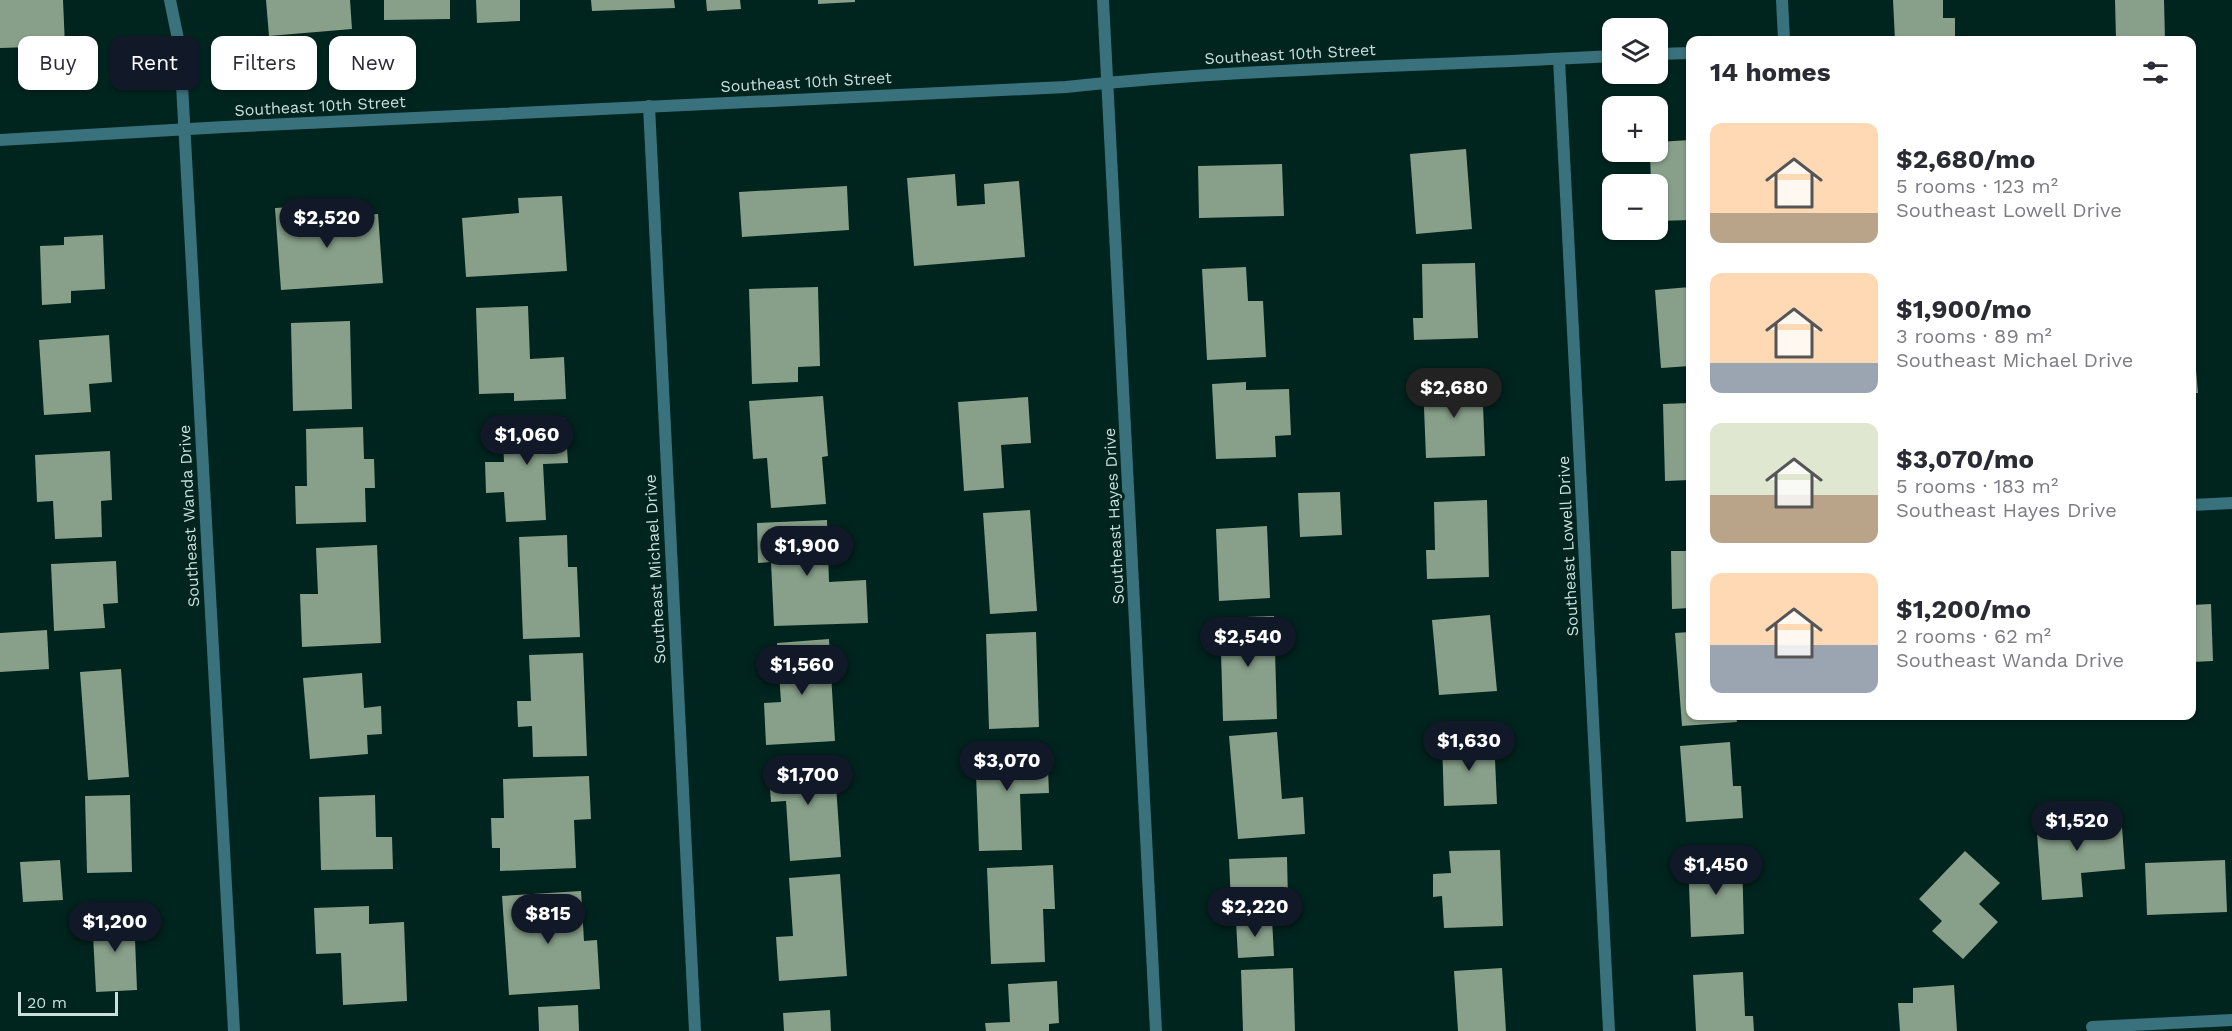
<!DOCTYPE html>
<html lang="en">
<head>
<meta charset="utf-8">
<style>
  body { margin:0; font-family:"Work Sans",sans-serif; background:#f7f7f7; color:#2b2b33; height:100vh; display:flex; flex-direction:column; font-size:22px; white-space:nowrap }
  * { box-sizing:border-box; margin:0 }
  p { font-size:20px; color:#7c7c81 }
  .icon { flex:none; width:33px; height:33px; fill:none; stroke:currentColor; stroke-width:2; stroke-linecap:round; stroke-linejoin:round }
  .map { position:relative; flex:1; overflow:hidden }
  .panel { position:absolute; left:1686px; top:36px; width:510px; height:684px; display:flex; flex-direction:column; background:#fff; border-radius:12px; box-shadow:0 2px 4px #0004 }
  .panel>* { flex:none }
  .guide { position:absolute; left:18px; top:36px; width:570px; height:54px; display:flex; gap:12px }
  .fabs { position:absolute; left:1602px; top:18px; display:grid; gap:12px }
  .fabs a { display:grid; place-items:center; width:66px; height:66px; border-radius:12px; background:#fff; box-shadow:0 2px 4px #0004; font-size:30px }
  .scale { position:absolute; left:18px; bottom:15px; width:100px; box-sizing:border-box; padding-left:6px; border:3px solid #ccdfdb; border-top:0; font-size:16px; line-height:21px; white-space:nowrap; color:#ccdfdb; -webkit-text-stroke:4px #00241e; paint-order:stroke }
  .price { position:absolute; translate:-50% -51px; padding:0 14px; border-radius:21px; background:#111827; color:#fff; font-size:20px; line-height:39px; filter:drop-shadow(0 2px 3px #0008) }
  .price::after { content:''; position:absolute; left:50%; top:36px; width:18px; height:14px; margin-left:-9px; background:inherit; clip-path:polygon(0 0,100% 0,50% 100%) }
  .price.selected { background:#222; color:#fff }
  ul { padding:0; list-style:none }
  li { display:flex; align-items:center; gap:18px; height:150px; padding:0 24px }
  li span { display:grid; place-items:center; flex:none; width:168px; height:120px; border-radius:12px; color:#555 }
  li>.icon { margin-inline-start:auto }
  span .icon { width:72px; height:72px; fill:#fffc; stroke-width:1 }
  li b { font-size:26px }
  h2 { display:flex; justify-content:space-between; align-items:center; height:72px; padding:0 24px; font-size:26px }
  .chip { padding:0 21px; border-radius:12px; background:#fff; box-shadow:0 2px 4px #0004; font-size:21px; line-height:54px }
  .chip.selected { background:#111827; color:#fff }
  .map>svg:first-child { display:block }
  .building { fill:#88a08a }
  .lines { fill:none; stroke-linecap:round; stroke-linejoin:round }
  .street { stroke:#39717d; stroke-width:12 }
  .labels { text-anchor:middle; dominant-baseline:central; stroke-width:6; stroke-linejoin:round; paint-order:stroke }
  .street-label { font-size:16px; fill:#ccdfdb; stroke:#00241e }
</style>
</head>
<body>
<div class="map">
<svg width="2232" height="1031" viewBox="0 0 2232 1031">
  <rect width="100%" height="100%" fill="#00241e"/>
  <g class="building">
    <polygon points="0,0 63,0 65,46 0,48"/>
    <polygon points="266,0 350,0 352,29 269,36"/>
    <polygon points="384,0 450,0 450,19 384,20"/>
    <polygon points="476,0 520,0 520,21 477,23"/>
    <polygon points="591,0 674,0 675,8 592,11"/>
    <polygon points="706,0 740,0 741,9 707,11"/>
    <polygon points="818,0 855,0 855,2 818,4"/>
    <polygon points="1893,0 1943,0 1943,18 1955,18 1955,40 1895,40"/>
    <polygon points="2115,0 2164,0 2165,40 2116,40"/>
    <polygon points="1690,140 1690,220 1658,221 1658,184 1651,184 1650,152 1658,152 1658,142"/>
    <polygon points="1466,149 1472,229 1416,234 1410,154"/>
    <polygon points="1282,164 1284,216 1199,218 1198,166"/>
    <polygon points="955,174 957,206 985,204 984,184 1019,181 1025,257 914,266 907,178"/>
    <polygon points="847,186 849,230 742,237 739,192"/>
    <polygon points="562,196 567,271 466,277 462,218 519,213 518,198"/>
    <polygon points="325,205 327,217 378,214 383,283 281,290 275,208"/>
    <polygon points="103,235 105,289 71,291 71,303 42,305 40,246 64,245 64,237"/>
    <polygon points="1475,263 1478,338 1414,340 1413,318 1423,318 1422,264"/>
    <polygon points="1246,267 1248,301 1263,301 1266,357 1207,360 1202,269"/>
    <polygon points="818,287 820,366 798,367 798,382 752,384 749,289"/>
    <polygon points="1690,287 1690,366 1661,368 1655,290"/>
    <polygon points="528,306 530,359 564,357 566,399 514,401 514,393 479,394 476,308"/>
    <polygon points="350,321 352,409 293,411 291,323"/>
    <polygon points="109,335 112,382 89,384 91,412 44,415 39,340"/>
    <polygon points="2192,335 2193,335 2198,393 2192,393"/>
    <polygon points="1482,380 1485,456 1426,458 1423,382"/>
    <polygon points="1246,382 1246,390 1289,389 1291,435 1275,436 1276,457 1216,459 1212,384"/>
    <polygon points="823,396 828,456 822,457 826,504 771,508 767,458 753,459 749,401"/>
    <polygon points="1028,397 1031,443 1001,445 1004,488 964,491 958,402"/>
    <polygon points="1690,403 1690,480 1665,481 1663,404"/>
    <polygon points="565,418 568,463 543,464 546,520 506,522 504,492 486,493 485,462 504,462 502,421"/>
    <polygon points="363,427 364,459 374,459 375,488 365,488 366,522 296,524 295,486 307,486 306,429"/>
    <polygon points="110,451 112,500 101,501 102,537 55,539 53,501 37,502 35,455"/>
    <polygon points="1340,492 1342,535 1300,537 1298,493"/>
    <polygon points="1487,500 1489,577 1427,579 1426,550 1435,550 1434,502"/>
    <polygon points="1030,510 1037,611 990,614 983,513"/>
    <polygon points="827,520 829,582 866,580 868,623 774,626 771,562 758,563 757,523"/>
    <polygon points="1267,526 1270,598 1219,601 1216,529"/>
    <polygon points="567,535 568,567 577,567 580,637 523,639 519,537"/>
    <polygon points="377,545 381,643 302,647 300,594 318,594 316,548"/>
    <polygon points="1671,551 1690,551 1690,608 1672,609"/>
    <polygon points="116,561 118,603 103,604 105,628 54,631 51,564"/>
    <polygon points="2211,604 2213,661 2192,662 2192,605"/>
    <polygon points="1490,615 1497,691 1439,695 1432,620"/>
    <polygon points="1274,616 1277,719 1223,721 1220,618"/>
    <polygon points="47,630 49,669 0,672 0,633"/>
    <polygon points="1036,632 1039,727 989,729 986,634"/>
    <polygon points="1690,632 1690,716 1736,716 1737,722 1682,726 1675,633"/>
    <polygon points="829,639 835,741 766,745 764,703 781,702 777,643"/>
    <polygon points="583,653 587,756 533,757 532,726 518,727 517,701 531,701 529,655"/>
    <polygon points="121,669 129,777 88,780 80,672"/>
    <polygon points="362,673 364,708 381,706 382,734 367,735 368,754 310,759 303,678"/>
    <polygon points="1277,732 1282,799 1303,797 1305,834 1238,839 1229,736"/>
    <polygon points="1494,737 1497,804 1444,806 1442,739"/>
    <polygon points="1730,742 1733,786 1741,786 1743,818 1686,822 1680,746"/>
    <polygon points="1047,746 1049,793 1020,794 1022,850 979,851 975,749"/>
    <polygon points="834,757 841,857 790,861 786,801 771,802 768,762"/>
    <polygon points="589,776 591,819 574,820 576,868 500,871 500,848 492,848 491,818 504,818 503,779"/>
    <polygon points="130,795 132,872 87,873 85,796"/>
    <polygon points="375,795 376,837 392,837 393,869 321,870 319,797"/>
    <polygon points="2121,813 2125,869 2081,873 2083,897 2042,900 2036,820"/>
    <polygon points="1500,850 1503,926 1444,928 1442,896 1433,897 1433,874 1451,873 1449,851"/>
    <polygon points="1965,851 2000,883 1979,904 1998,922 1963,959 1932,931 1942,921 1919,899"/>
    <polygon points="1742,856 1744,934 1691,937 1688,859"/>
    <polygon points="1287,857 1288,901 1231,903 1229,859"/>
    <polygon points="60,860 63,900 23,902 20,862"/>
    <polygon points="2225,860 2227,912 2147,915 2145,863"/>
    <polygon points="1053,865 1055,909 1043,909 1045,962 991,964 987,868"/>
    <polygon points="840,874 847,976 779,981 776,937 793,936 789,878"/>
    <polygon points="581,891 584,941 597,940 600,989 509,995 502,896"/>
    <polygon points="369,906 369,924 404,922 407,1001 343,1005 341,953 316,954 314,908"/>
    <polygon points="134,914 137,990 96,992 92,916"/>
    <polygon points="1272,919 1274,956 1238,958 1236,921"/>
    <polygon points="1293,968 1295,1031 1243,1031 1241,970"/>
    <polygon points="1502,968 1506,1031 1458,1031 1454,971"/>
    <polygon points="1743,972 1745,1016 1753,1016 1754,1031 1696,1031 1693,975"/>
    <polygon points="1057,981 1059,1023 1049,1024 1049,1031 986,1031 985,1023 1010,1022 1008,984"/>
    <polygon points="1954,985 1957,1031 1900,1031 1898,1003 1913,1003 1913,988"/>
    <polygon points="578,1005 579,1031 539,1031 538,1007"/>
    <polygon points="830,1010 831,1031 784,1031 783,1013"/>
  </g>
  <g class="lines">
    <g class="street">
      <polyline points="170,0 179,44 182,85 234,1031"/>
      <polyline points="1103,0 1156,1031"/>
      <polyline points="1782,0 1784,40"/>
      <polyline points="1658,54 1690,53"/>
      <polyline points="1559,59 1609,1031"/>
      <polyline points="649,106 695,1031"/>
      <path d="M0 140 224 127 1066 87C1247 68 1430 66 1612 56"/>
      <polyline points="2192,505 2232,503"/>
      <polyline points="2092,1027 2232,1020"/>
    </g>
  </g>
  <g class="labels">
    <g class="street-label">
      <text transform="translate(1290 54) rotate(-3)">Southeast 10th Street</text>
      <text transform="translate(806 82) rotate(-3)">Southeast 10th Street</text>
      <text transform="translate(320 106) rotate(-3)">Southeast 10th Street</text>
      <text transform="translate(189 516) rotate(-93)">Southeast Wanda Drive</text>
      <text transform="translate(1114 516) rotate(-93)">Southeast Hayes Drive</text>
      <text transform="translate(1568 546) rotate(-93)">Southeast Lowell Drive</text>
      <text transform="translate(655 569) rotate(-93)">Southeast Michael Drive</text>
    </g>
  </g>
</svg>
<div class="fabs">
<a><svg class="icon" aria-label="layers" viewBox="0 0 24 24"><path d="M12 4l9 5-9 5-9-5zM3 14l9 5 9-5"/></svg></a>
<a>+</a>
<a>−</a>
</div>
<div class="scale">20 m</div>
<b class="price" style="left:327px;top:249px">$2,520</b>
<b class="price selected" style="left:1454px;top:419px">$2,680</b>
<b class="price" style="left:527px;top:466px">$1,060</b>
<b class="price" style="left:807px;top:577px">$1,900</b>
<b class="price" style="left:1248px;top:668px">$2,540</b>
<b class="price" style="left:802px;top:696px">$1,560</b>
<b class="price" style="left:1469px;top:772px">$1,630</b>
<b class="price" style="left:1007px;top:792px">$3,070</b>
<b class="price" style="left:808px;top:806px">$1,700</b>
<b class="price" style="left:2077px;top:852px">$1,520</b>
<b class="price" style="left:1716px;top:896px">$1,450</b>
<b class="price" style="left:1255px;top:938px">$2,220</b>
<b class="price" style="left:548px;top:945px">$815</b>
<b class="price" style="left:115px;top:953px">$1,200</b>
<div class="guide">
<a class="chip">Buy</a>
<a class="chip selected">Rent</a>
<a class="chip">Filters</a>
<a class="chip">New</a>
</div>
<section class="panel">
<h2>14 homes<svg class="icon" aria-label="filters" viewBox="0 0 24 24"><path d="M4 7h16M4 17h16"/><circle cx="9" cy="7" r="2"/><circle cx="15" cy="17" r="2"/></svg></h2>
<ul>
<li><span style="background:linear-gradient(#ffd9b3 75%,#b9a48a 0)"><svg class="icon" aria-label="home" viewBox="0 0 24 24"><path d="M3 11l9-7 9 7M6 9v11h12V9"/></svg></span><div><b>$2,680/mo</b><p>5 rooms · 123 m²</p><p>Southeast Lowell Drive</p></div></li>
<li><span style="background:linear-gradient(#ffd9b3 75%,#9aa5b1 0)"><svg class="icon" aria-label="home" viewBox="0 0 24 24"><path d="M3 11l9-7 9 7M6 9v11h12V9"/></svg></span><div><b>$1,900/mo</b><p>3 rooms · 89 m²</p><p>Southeast Michael Drive</p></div></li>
<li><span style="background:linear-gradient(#dfe7d0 60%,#b9a48a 0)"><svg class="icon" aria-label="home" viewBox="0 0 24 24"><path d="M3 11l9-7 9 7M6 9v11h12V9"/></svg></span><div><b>$3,070/mo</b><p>5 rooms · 183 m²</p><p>Southeast Hayes Drive</p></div></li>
<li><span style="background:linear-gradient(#ffd9b3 60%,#9aa5b1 0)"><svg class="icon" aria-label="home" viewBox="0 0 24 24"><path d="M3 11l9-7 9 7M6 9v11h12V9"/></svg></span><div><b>$1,200/mo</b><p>2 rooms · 62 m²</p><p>Southeast Wanda Drive</p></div></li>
</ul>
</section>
</div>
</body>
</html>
